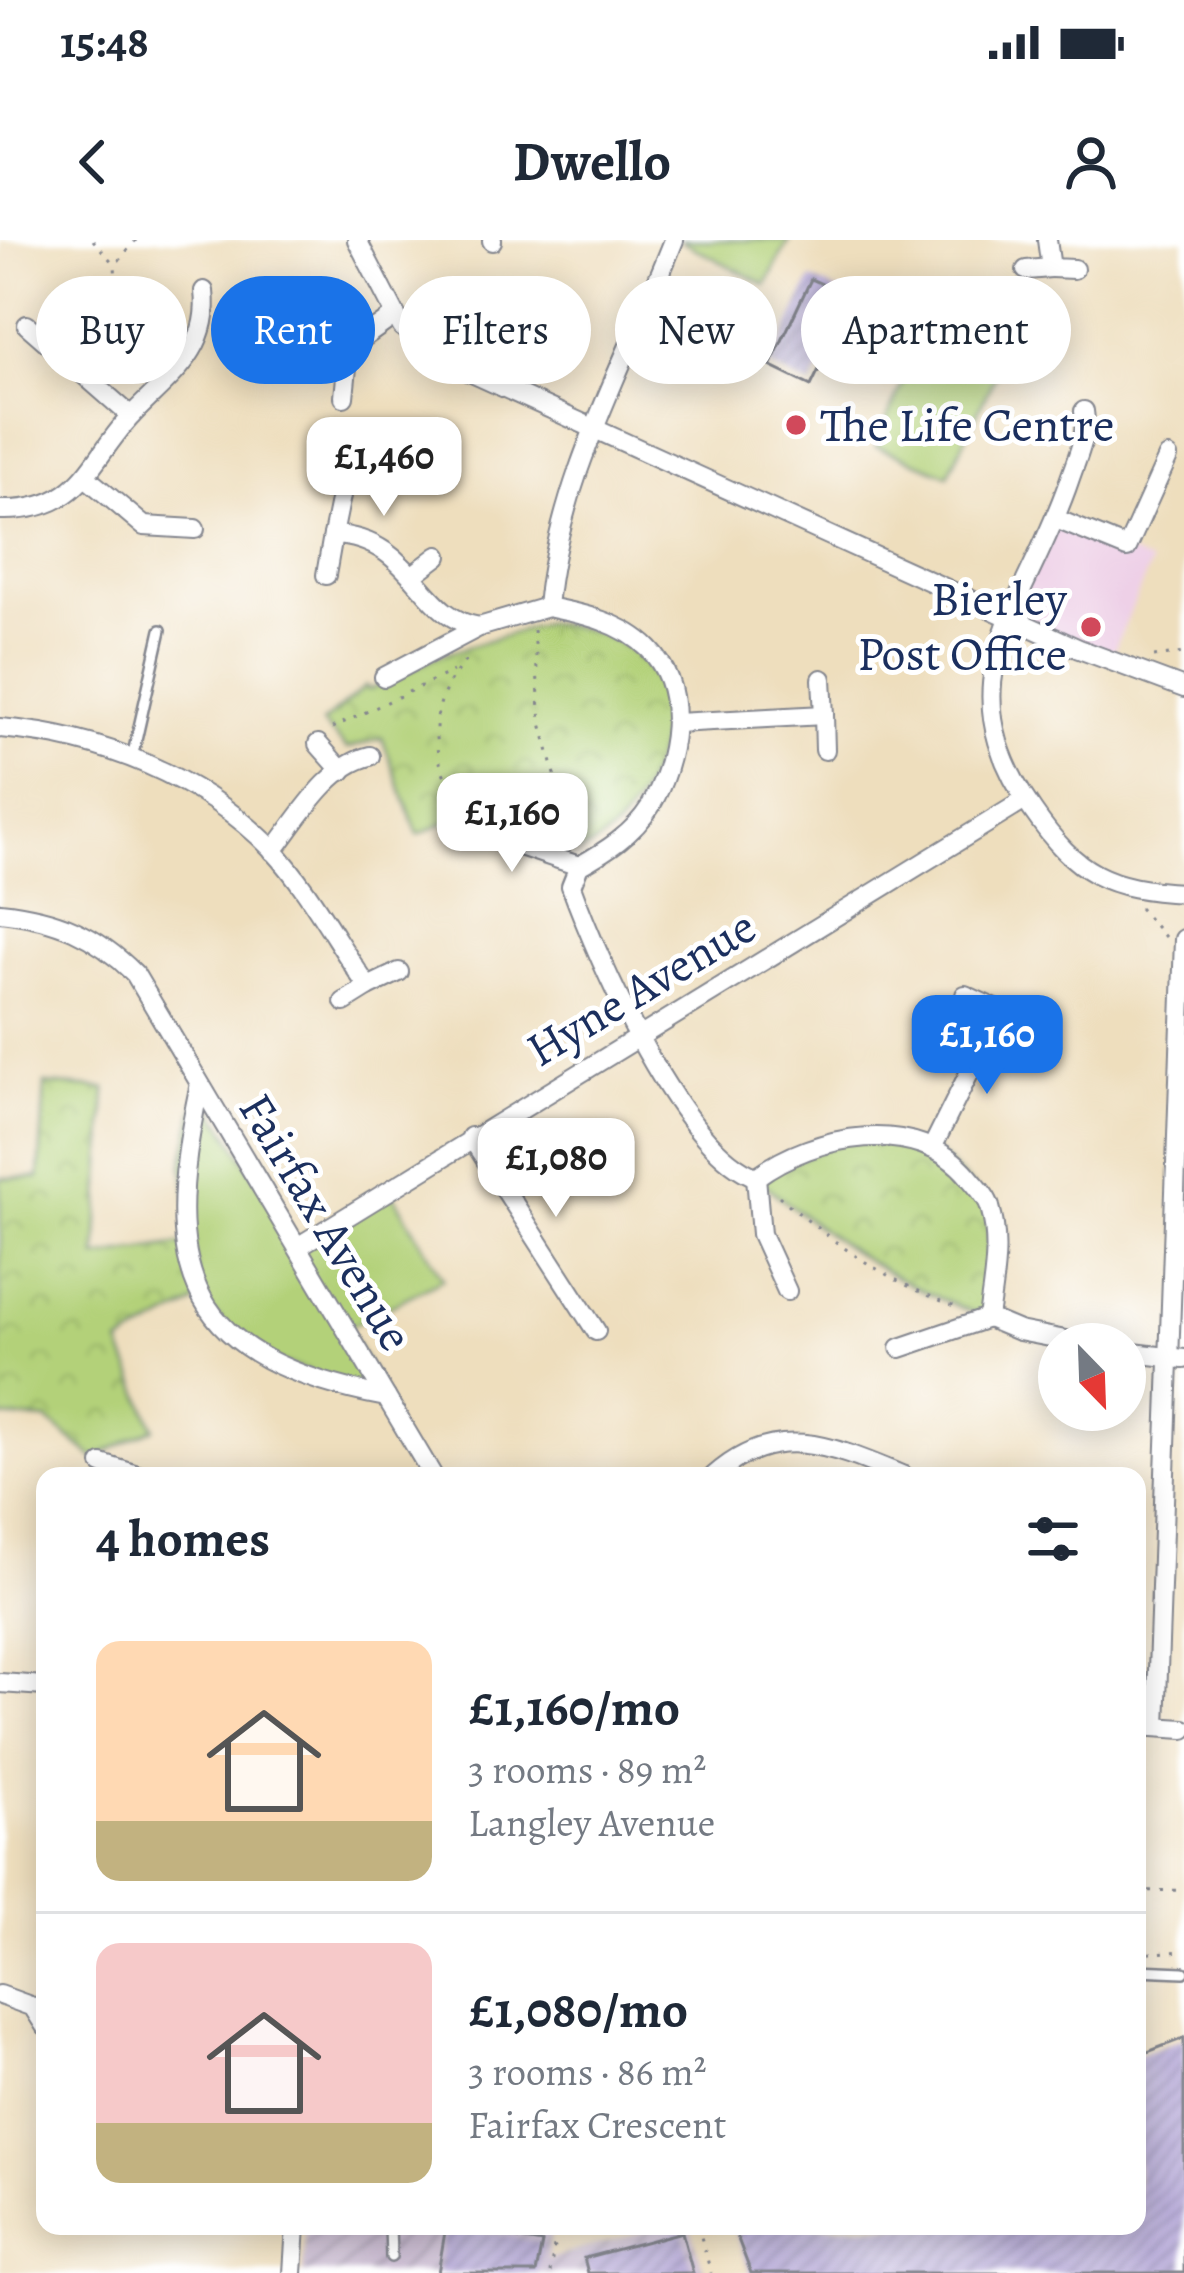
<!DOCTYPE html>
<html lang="en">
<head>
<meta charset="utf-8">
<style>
  body { margin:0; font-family:Alegreya,serif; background:#f2f2f3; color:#1f2937; height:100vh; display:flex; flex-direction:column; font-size:45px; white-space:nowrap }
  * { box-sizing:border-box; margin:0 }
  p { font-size:39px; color:#747a83 }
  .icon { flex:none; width:66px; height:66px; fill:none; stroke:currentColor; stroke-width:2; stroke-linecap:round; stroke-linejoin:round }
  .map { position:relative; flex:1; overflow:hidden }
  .panel { position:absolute; left:36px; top:1227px; width:1110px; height:768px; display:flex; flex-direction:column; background:#fff; border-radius:24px; box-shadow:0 6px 30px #0003 }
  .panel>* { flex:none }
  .top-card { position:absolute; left:36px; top:36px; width:1113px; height:108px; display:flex; gap:24px }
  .needle { width:78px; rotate:157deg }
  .controls { position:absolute; left:1038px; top:1083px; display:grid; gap:24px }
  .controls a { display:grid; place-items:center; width:108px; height:108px; border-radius:50%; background:#fff; box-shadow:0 6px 30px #0003; font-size:60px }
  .price { position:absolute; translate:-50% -102px; padding:0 27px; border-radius:24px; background:#fff; color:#222; font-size:39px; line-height:78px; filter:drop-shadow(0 3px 6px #0008) }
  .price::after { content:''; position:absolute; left:50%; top:72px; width:36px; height:27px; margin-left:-18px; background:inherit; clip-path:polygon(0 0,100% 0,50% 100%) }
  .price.active { background:#1a73e8; color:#fff }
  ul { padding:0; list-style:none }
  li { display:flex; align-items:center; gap:36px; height:300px; padding:0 60px }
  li+li { border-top:3px solid #e0e1e3 }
  li span { display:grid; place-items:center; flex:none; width:336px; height:240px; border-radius:24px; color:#555 }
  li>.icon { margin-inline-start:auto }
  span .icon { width:144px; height:144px; fill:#fffc; stroke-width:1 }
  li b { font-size:51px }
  h2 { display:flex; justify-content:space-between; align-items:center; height:144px; padding:0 60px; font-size:51px }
  .chip { padding:0 42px; border-radius:54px; background:#fff; box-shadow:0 6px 30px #0003; font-size:42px; line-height:108px }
  .chip.active { background:#1a73e8; color:#fff }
  .status { display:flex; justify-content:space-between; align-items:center; height:84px; padding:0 60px; background:#fff; direction:ltr }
  .status svg { height:33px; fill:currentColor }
  header { display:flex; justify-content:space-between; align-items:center; height:156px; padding:0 60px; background:#fff; font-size:54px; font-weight:700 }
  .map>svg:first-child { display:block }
  .built { fill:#eed0e7 }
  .industrial { fill:url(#industrial-furrows) }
  .grass { fill:#b3d179; stroke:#67806c; stroke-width:3 }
  .park { fill:url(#park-crowns); stroke:#67806c; stroke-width:3 }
  .building { fill:url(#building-hatch) }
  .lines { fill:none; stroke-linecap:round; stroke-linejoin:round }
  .service-casing { stroke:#84868e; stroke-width:14 }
  .minor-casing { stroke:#84868e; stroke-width:22 }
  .path { stroke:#84868e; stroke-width:3; stroke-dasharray:3 9; stroke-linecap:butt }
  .service { stroke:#fff; stroke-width:9 }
  .minor { stroke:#fff; stroke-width:18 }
  .poi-dot { fill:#d1495b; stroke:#fff; stroke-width:4.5 }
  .labels { text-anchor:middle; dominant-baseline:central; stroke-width:10; stroke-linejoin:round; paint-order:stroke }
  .poi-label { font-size:48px; fill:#1b2f5e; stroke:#fff; text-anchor:start }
  .street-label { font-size:48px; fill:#1b2f5e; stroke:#fff }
</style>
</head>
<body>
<div class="status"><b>15:48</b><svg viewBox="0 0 49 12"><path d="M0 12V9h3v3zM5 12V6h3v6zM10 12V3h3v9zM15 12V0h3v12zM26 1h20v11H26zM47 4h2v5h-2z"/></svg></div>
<header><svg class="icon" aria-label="back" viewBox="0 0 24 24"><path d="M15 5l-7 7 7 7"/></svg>Dwello<svg class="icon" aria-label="person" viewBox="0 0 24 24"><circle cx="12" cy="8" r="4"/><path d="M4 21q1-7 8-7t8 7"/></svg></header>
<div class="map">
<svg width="1184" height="2033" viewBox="0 0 1184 2033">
  <defs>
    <pattern id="industrial-furrows" width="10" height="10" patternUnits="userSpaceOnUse" patternTransform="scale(3)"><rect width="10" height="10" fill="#ccbed3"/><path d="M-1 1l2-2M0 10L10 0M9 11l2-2" fill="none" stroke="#a59bae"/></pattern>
    <pattern id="park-crowns" width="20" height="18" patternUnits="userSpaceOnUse" patternTransform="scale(3)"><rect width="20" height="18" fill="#b3d179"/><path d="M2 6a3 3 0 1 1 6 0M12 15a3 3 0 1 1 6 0" fill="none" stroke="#99b46b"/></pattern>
    <pattern id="building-hatch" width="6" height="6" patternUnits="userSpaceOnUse" patternTransform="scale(3)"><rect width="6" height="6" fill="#b2a5d5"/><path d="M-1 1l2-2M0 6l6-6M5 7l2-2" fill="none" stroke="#9087b0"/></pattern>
  </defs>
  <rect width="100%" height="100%" fill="#fff"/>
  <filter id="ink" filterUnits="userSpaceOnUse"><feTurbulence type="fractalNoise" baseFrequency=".00833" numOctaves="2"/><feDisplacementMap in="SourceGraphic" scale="24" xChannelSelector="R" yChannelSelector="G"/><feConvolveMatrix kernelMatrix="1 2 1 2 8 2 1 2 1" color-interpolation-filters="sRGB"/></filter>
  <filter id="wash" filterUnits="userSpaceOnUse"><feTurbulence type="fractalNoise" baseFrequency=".004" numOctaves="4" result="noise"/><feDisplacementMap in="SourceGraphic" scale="48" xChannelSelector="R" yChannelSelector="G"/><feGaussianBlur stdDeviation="2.7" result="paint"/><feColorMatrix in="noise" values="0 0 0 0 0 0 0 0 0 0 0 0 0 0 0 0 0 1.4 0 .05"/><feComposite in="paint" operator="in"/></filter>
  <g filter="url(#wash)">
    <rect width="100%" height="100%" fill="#eedebd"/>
    <polygon class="built" points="1056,279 1151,323 1109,422 1009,377"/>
    <polygon class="industrial" points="305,1986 552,1986 547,2019 663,1986 690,1986 705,2033 303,2033"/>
    <g class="grass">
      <polygon points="679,0 789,0 766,45"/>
      <polygon points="932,72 1009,106 948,235 876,206"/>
      <polygon points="199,848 299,1005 390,949 443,1039 347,1088 386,1157 255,1114 201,1060 183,925"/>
    </g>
    <g class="park">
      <path d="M546 383C653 392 692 458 641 553 628 577 609 601 583 610 543 622 494 596 462 575L418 595 382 498 347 509 322 483 366 446 369 450 436 417Z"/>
      <polygon points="45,844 106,849 97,1017 182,1004 201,1060 120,1104 154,1188 94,1218 47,1180 0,1177 0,938 39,938"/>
      <path d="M856 895 932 908 989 962 988 1078C894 1044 832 1002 756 937Z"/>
    </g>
    <g id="blocks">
      <g class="building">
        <polygon points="811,39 840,52 826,82 839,88 811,146 770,126"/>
        <polygon points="1184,1798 1184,2033 751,2033 733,1986 1137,1986 1137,1816"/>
        <polygon points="446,1986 542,2003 536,2033 438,2033"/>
        <polygon points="682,1992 693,2033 588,2033 584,2018"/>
      </g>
    </g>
  </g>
  <g filter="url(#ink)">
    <use href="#blocks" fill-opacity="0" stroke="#84868e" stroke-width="3"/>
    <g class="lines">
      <defs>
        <g id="service">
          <polyline points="660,40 691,45 769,80"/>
          <polyline points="132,518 161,390"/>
          <polyline points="1137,1730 1184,1732"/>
          <polyline points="390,1986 391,2017"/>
        </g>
        <g id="minor">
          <polyline points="357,0 402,87 452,124 1079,409 1184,448"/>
          <polyline points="492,0 492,1"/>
          <path d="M674 0C627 120 559 237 547 367 583 374 622 382 649 409 690 450 676 523 650 567 633 594 606 611 579 626L571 646C598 720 680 909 756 937 815 894 917 874 969 937 976 946 987 956 990 967 1001 1004 993 1040 988 1078L1019 1091 1086 1104"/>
          <polyline points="1047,0 1051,28 1074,29"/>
          <polyline points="1026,30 1051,28"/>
          <polyline points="27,85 131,176"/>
          <polyline points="344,157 349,108 395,75"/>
          <path d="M1084 171C1088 196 1077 217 1069 241 1026 368 940 438 1033 571 1077 635 1108 649 1184 653"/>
          <polyline points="88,239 144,286 195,289"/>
          <path d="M0 270C84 272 88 220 134 173 171 135 211 109 204 51"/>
          <polyline points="1056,279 1127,308 1168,217"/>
          <polyline points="333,295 343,246"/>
          <path d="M326 335 333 295C414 298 419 378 479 387"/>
          <polyline points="413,335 438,316"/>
          <polyline points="384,437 479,387 547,367"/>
          <polyline points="822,439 824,475"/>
          <polyline points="676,483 824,475 825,510"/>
          <path d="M0 488C100 496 201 536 273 610 309 649 337 703 368 747L399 732"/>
          <polyline points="318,504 342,531"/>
          <polyline points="464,587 579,626"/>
          <path d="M273 611C299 578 328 526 370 516"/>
          <path d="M0 672C56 678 95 694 135 734L433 1236"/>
          <polyline points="965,755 1000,771"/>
          <polyline points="344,762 368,747"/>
          <path d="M199 848C159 1036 186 1118 386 1157"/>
          <polyline points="471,897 596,1091"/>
          <polyline points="932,908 1000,771 1035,786"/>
          <polyline points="756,937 761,994 787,1051"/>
          <polyline points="299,1006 1025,560"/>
          <polyline points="900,1108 988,1078"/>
          <polyline points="1125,1112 1184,1119"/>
          <polyline points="102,1224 141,1236"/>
          <path d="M714 1236C776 1180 834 1207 904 1236"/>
          <polyline points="0,1443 45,1446"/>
          <polyline points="1137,1486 1184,1489"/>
          <polyline points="1156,1487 1184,699"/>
          <polyline points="0,1755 33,1767 45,1786"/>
          <polyline points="293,2033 296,1986"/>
        </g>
      </defs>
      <use href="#service" class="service-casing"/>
      <use href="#minor" class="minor-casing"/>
      <g class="path">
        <polyline points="93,0 114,24"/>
        <polyline points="136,0 115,25 119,93 161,121"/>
        <polyline points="534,390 541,483 574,604"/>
        <polyline points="1154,417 1184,413"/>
        <polyline points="332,488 453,431"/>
        <path d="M461 567C427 515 425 461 471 415"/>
        <polyline points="1139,668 1165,697"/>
        <path d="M779 956C833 1004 890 1043 958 1067"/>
        <polyline points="1137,1651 1184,1650"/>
        <polyline points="1137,1714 1184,1711"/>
        <polyline points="698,1986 711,2033"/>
        <polyline points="550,2033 557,1986"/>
      </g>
      <use href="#service" class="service"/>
      <use href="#minor" class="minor"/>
    </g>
  </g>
  <g class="poi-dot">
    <circle cx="796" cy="185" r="12"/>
    <circle cx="1091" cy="387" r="12"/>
  </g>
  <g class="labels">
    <g class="poi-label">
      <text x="820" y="185">The Life Centre</text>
      <text x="1067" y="359" text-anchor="end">Bierley<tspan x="1067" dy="55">Post Office</tspan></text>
    </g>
    <g class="street-label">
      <text transform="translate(641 748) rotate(-31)">Hyne Avenue</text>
      <text transform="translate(326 982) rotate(59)">Fairfax Avenue</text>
    </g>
  </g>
</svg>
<div class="controls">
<a><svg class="needle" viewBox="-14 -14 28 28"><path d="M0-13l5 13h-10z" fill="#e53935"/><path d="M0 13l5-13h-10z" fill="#747a83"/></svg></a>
</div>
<b class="price" style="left:384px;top:279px">£1,460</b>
<b class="price" style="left:512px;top:635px">£1,160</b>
<b class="price active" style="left:987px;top:857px">£1,160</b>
<b class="price" style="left:556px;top:980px">£1,080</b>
<div class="top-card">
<a class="chip">Buy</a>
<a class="chip active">Rent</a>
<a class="chip">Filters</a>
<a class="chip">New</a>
<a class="chip">Apartment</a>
</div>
<section class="panel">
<h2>4 homes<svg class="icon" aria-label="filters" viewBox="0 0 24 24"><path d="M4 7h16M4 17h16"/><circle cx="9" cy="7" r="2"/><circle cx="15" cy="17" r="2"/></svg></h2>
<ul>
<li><span style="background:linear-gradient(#ffd9b3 75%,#c2b280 0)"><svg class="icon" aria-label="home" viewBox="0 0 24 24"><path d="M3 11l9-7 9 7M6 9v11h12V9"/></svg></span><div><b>£1,160/mo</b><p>3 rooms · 89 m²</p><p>Langley Avenue</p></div></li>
<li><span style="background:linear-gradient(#f6c9c9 75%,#c2b280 0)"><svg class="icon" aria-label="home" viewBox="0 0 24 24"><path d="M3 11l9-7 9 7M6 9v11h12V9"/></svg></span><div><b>£1,080/mo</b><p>3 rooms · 86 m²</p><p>Fairfax Crescent</p></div></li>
</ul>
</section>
</div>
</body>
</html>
